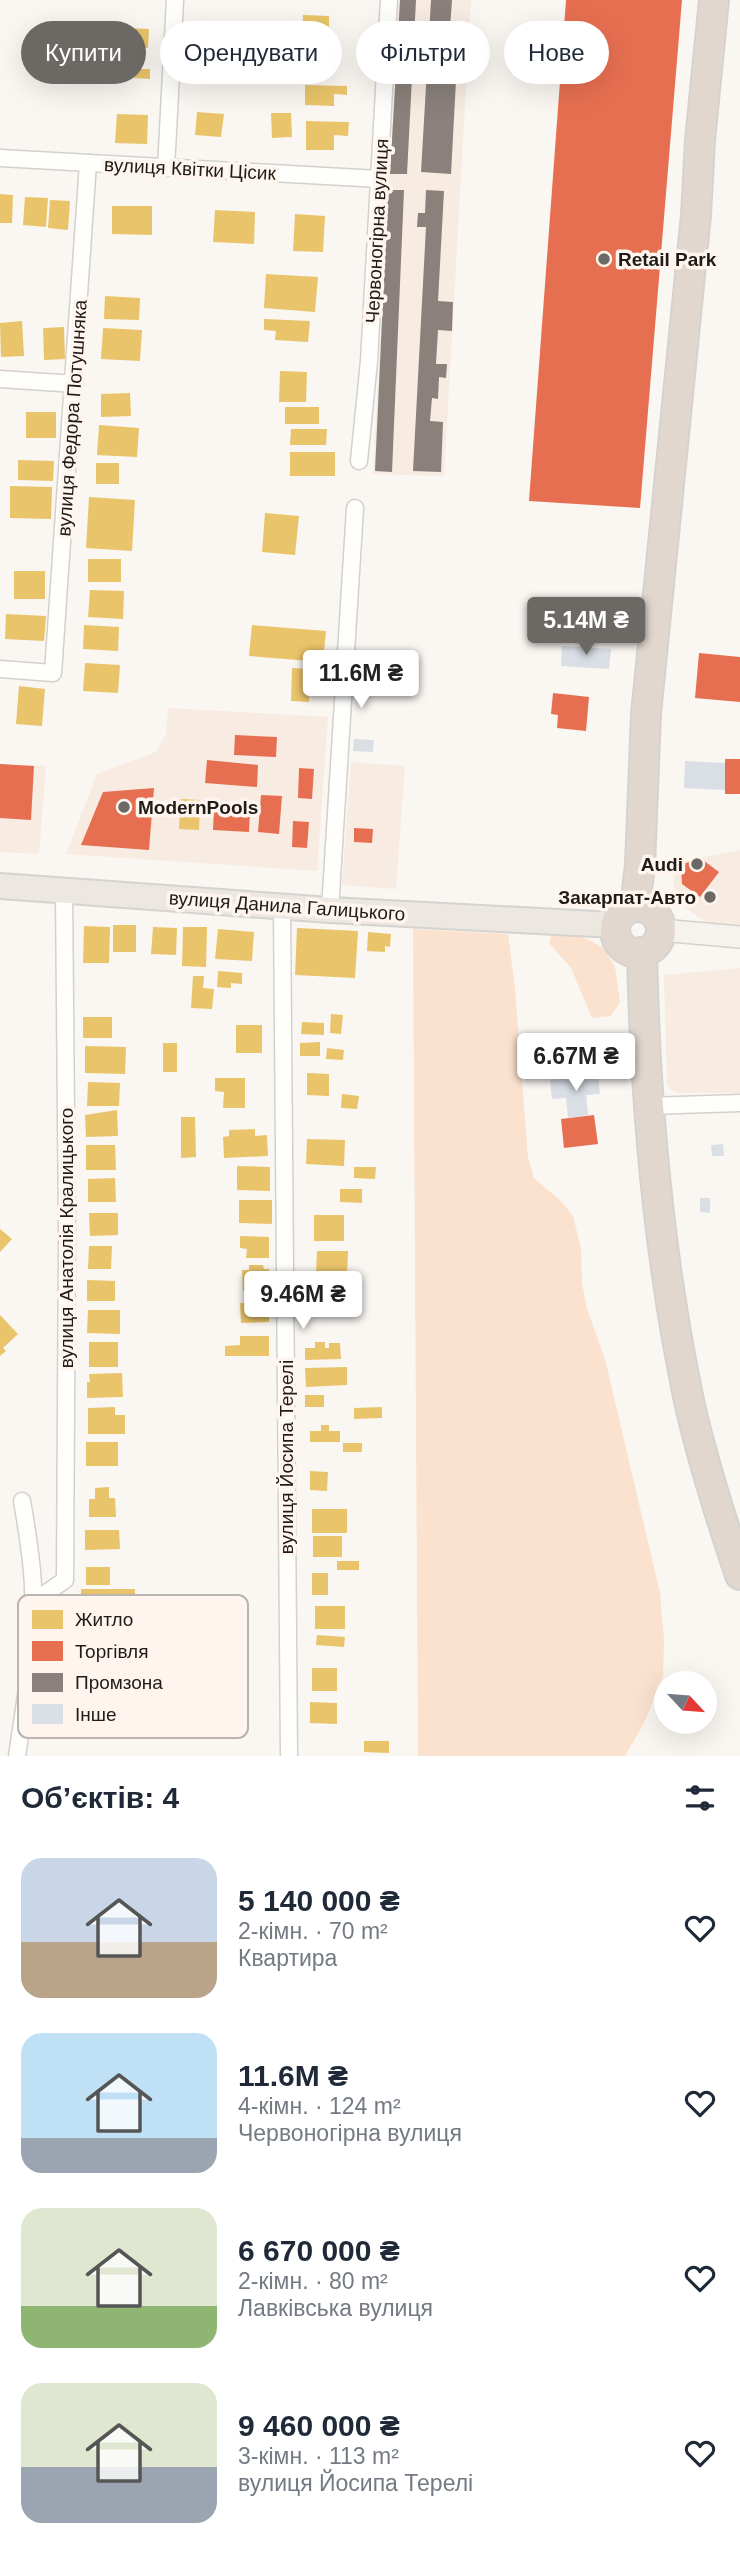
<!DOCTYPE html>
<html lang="uk">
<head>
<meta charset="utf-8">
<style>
  body { margin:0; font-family:Helvetica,sans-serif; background:#f2f2f3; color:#1f2937; height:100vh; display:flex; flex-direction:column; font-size:26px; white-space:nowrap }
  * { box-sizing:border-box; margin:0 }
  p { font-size:23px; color:#747a83 }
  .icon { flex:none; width:38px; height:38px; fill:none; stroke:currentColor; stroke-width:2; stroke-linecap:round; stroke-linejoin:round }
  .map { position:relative; height:1756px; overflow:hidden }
  .panel { display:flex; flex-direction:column; background:#fff; flex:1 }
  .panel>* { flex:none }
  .banner { position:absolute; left:21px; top:21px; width:698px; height:63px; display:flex; gap:14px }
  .needle { width:46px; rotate:116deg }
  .controls { position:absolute; left:654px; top:1671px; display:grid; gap:14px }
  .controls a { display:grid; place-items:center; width:63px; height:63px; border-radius:50%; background:#fff; box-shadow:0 7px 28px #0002; font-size:35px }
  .price { position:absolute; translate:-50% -60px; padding:0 16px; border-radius:7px; background:#fff; color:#222; font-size:23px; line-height:46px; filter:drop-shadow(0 2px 4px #0008) }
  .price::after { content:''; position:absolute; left:50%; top:42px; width:21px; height:16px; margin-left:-10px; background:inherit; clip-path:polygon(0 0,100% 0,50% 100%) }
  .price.current { background:#6c6864; color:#fff }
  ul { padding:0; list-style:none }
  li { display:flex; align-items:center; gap:21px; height:175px; padding:0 21px }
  li span { display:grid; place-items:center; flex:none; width:196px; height:140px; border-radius:21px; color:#555 }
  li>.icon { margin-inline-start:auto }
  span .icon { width:84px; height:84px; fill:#fffc; stroke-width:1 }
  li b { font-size:30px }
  h2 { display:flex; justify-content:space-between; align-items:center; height:84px; padding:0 21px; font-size:30px }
  .tag { padding:0 24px; border-radius:32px; background:#fff; box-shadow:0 7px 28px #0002; font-size:24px; line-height:63px }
  .tag.current { background:#6c6864; color:#fff }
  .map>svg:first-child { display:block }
  .built { fill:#f8ebe1 }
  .green { fill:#fbe2cf }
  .homes { fill:#e9c46a }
  .shops { fill:#e76f51 }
  .industry { fill:#8a817c }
  .building { fill:#dadfe6 }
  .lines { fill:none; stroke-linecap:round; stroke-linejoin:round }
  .street-casing { stroke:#d5d0cc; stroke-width:19 }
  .secondary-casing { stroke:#d5d0cc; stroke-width:24 }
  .primary-casing { stroke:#d5d3d0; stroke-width:28 }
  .highway-casing { stroke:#d5d3d0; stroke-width:32 }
  .street { stroke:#fefefd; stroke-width:16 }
  .secondary { stroke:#f6f3ef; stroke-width:21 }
  .primary { stroke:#ede7e1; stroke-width:24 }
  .highway { stroke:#e1d7cf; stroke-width:28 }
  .poi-dot { fill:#6c6864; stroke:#fef5ef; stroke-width:2.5 }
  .labels { text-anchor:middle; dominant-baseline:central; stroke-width:7; stroke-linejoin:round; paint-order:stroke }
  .street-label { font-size:19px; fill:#201b18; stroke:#fef5ef }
  .poi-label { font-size:19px; font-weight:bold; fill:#201b18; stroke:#fef5ef; text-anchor:start }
  .key { fill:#fef5ef; stroke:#bbb4ae; stroke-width:2 }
  .key-label { font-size:19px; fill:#201b18 }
</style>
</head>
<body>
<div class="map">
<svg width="740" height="1756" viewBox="0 0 740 1756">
  <rect width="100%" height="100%" fill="#faf6f2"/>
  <g class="built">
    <polygon points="399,0 471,0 444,476 373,474"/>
    <polygon points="168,708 328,717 317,871 66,854 97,774 156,752 166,734"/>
    <polygon points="351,762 405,766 396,889 342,885"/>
    <polygon points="0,764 46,766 39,854 0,852"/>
    <polygon points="740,850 740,926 708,923 686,908 674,887 674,863"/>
    <polygon points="740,968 740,1093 679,1093 671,1090 667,1084 664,975"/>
  </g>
  <g class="green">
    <polygon points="413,929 508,934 515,989 528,1157 534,1178 561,1201 573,1216 581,1248 582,1283 587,1309 605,1359 660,1593 664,1640 663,1676 644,1723 625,1756 418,1756"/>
    <polygon points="551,935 583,937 604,948 615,967 620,1002 611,1016 592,1018 571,968 549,943"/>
  </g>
  <g class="homes">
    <polygon points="303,15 329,16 329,40 302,39"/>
    <polygon points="126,28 149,29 148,48 125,47"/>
    <polygon points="200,37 232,39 230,64 199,62"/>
    <polygon points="307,43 336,45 335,68 305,67"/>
    <polygon points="112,58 141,60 141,69 150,69 150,79 117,77 118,75 111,75"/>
    <polygon points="305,85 347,86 347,95 334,94 334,106 305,105"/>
    <polygon points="197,112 224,114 221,137 195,135"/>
    <polygon points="271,113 291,113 292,137 272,138"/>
    <polygon points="117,114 148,115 147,144 115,143"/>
    <polygon points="306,121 349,122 348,136 334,135 334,150 306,150"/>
    <polygon points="0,194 13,195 12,223 0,223"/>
    <polygon points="25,197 48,198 46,227 23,225"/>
    <polygon points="50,200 70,201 68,230 48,228"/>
    <polygon points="112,206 152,206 152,235 112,234"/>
    <polygon points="215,210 255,212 254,244 213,242"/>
    <polygon points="295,214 325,216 323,252 293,251"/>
    <polygon points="266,274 318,277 315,312 264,308"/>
    <polygon points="105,296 140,298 139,320 104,319"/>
    <polygon points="264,319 310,321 308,342 275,340 276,331 264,330"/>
    <polygon points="22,321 24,356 1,357 0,323"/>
    <polygon points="64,327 65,359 44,360 43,328"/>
    <polygon points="103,328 142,330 140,361 101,359"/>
    <polygon points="280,371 307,372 306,402 279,402"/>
    <polygon points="130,393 131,416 101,417 101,394"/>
    <rect x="285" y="407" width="34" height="17"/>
    <rect x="26" y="412" width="30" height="26"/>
    <polygon points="99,425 139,428 137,457 97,455"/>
    <polygon points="291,429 327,429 326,445 290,445"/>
    <rect x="290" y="452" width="45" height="24"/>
    <polygon points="18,460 54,461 53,481 18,480"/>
    <rect x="96" y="463" width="23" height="21"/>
    <polygon points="10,486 52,487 51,519 10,518"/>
    <polygon points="89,497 135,500 132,551 86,548"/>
    <polygon points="265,513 299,516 295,555 262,552"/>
    <rect x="88" y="559" width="33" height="23"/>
    <rect x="14" y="571" width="31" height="28"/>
    <polygon points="90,590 124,591 123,619 88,617"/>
    <polygon points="6,614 46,616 44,641 5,639"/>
    <polygon points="84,625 119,627 118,651 83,649"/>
    <polygon points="252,625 326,631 323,662 249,656"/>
    <polygon points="85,663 120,665 118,693 83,691"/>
    <polygon points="292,668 310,669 309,702 291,701"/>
    <polygon points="19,686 45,689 42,726 16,724"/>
    <polygon points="181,799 200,800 199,830 179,829"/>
    <rect x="113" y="925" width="23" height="27"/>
    <polygon points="84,926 110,927 109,963 83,963"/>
    <polygon points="153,927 177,928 176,955 151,954"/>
    <polygon points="183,927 207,927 206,967 182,966"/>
    <polygon points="297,928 358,931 355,978 295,975"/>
    <polygon points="218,929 254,932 252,961 215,959"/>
    <polygon points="368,932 391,934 390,947 385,946 385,952 367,951"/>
    <polygon points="218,971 242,973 242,984 231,983 231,988 217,987"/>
    <polygon points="193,976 204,976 203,988 214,989 212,1009 191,1008"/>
    <polygon points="331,1014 343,1015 341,1034 330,1033"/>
    <rect x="83" y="1017" width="29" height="21"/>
    <polygon points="302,1022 324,1023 324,1035 301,1034"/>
    <rect x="236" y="1025" width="26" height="28"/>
    <polygon points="320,1042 320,1056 300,1056 300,1043"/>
    <rect x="163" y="1043" width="14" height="29"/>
    <polygon points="85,1046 126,1047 125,1074 85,1073"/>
    <polygon points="327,1048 344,1050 343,1060 326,1059"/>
    <polygon points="307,1073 329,1074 329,1096 307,1095"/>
    <polygon points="215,1078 245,1078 245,1108 223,1108 224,1092 215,1091"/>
    <polygon points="88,1082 120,1083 119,1106 87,1106"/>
    <polygon points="342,1094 359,1096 357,1109 341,1108"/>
    <polygon points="117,1110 118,1136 86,1137 85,1115"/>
    <polygon points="181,1117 195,1117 196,1157 181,1158"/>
    <polygon points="255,1129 255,1136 267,1135 268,1156 224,1158 223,1137 229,1136 229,1130"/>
    <polygon points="307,1139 345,1140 344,1166 306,1164"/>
    <polygon points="86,1145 115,1145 116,1170 86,1170"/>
    <polygon points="237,1166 270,1167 270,1191 237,1190"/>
    <polygon points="354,1167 376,1167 375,1179 354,1178"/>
    <polygon points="115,1178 116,1202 88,1202 88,1179"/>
    <polygon points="340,1189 362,1189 362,1203 340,1202"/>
    <polygon points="239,1200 272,1200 272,1224 239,1223"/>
    <polygon points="89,1213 118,1213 118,1235 90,1236"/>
    <rect x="314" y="1215" width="30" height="26"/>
    <polygon points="0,1229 12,1239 0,1252"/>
    <polygon points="240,1236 269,1237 269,1258 246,1258 247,1249 240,1248"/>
    <polygon points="89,1246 112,1246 111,1269 88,1269"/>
    <polygon points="317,1251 348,1251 347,1275 316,1274"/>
    <polygon points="249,1265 263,1265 264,1269 269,1269 269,1289 243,1291 242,1270 249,1270"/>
    <polygon points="87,1280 115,1281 115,1301 87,1301"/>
    <polygon points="305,1298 333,1300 332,1313 304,1311"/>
    <polygon points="269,1302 269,1322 241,1323 240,1303"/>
    <polygon points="88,1310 120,1310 120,1334 87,1333"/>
    <polygon points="0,1315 18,1334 3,1348 6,1351 0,1356"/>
    <polygon points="240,1336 269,1336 269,1356 225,1356 225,1346 240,1345"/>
    <rect x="89" y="1342" width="29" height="25"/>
    <polygon points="315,1342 325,1342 325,1348 329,1348 329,1343 340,1343 341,1359 305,1360 305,1348 315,1348"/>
    <polygon points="347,1367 347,1385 306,1387 305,1368"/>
    <polygon points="122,1373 123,1397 87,1398 87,1382 90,1382 89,1374"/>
    <rect x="305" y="1395" width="19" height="12"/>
    <polygon points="115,1407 115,1415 125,1415 125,1434 88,1434 88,1408"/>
    <polygon points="382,1407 382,1418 354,1419 354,1408"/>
    <polygon points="321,1425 329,1425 329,1431 340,1431 340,1442 310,1442 310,1431 321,1431"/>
    <rect x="86" y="1442" width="32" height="24"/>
    <rect x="343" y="1443" width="19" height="9"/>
    <polygon points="310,1471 328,1472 327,1491 310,1490"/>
    <polygon points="109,1487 109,1498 115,1498 116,1517 89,1517 89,1499 95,1499 95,1488"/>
    <rect x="312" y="1509" width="35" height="24"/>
    <polygon points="85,1530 119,1530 120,1549 85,1550"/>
    <rect x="313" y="1536" width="29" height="21"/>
    <rect x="337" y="1561" width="22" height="9"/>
    <rect x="86" y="1567" width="24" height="18"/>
    <rect x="312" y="1573" width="16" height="22"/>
    <rect x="81" y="1589" width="54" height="28"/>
    <rect x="315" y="1606" width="30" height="23"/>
    <polygon points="317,1635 345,1637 344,1647 316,1645"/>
    <rect x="312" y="1668" width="25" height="23"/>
    <polygon points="705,1687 714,1688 713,1703 705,1703"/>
    <polygon points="310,1702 337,1703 337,1724 310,1723"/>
    <polygon points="364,1741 389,1741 389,1753 364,1752"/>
  </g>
  <g class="shops">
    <polygon points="566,0 682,0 640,508 529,501"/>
    <polygon points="699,653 740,657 740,702 695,698"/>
    <polygon points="553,693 589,697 586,731 557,728 558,715 551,714"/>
    <polygon points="235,735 277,737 276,757 234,755"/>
    <rect x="725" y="759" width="15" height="35"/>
    <polygon points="207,760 258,765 257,787 205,783"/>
    <polygon points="0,764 34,766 31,820 0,818"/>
    <polygon points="299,768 314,769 312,799 298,798"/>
    <polygon points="154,788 149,850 81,845 103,792"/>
    <polygon points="261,795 282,796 279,834 258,832"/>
    <polygon points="214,808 250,810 249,832 213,830"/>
    <polygon points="293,821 309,822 307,848 292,847"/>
    <polygon points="354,828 373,829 372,843 354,842"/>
    <polygon points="700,858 719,872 700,897 682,884 681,865"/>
    <polygon points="594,1115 598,1144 564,1148 561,1119"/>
  </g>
  <g class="industry">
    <polygon points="400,0 416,0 407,174 390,174"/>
    <polygon points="431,0 452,0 449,43 458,43 451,174 421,172"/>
    <polygon points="388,190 404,190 392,472 375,471"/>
    <polygon points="426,190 444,191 438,301 453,302 452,331 438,330 436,364 447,364 446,378 439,377 438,399 432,398 430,421 443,422 441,472 413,471 426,227 417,227 418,213 425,213"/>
  </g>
  <g class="building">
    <polygon points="562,646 611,649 609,669 561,666"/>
    <polygon points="354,739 374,740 373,752 353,751"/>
    <polygon points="685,761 725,763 725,790 684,788"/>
    <polygon points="598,1074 600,1094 586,1095 588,1115 568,1118 566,1098 552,1099 550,1080"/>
    <polygon points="723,1144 724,1156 712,1156 711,1145"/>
    <polygon points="700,1198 710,1198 710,1213 700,1212"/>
  </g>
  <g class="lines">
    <defs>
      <g id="street">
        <polyline points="0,158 379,179"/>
        <polyline points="166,168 175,0"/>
        <polyline points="0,379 75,384"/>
        <polyline points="359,461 369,361 389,0"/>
        <polyline points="0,669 53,673 88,163"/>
        <polyline points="282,906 289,1756"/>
        <polyline points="330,910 355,508"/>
        <polyline points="648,1106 740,1103"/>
        <polyline points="33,1602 65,1580 67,1232 64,890"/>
        <path d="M17 1756C25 1701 36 1643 33 1587 32 1558 27 1530 22 1501"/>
      </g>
      <polyline id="secondary" points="661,930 740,937"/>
      <polyline id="primary" points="0,886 330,910 615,925"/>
      <g id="highway">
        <polyline points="635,907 640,865 646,714 696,215 700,140 714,0"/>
        <circle cx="638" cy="930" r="23"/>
        <path d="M642 952C645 1101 658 1251 688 1396 701 1457 720 1516 740 1575"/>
      </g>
    </defs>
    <use href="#street" class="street-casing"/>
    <use href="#secondary" class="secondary-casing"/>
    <use href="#primary" class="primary-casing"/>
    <use href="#highway" class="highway-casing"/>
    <use href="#street" class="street"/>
    <use href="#secondary" class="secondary"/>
    <use href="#primary" class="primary"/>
    <use href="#highway" class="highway"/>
  </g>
  <g class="poi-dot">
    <circle cx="604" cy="259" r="7"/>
    <circle cx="124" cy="807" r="7"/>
    <circle cx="697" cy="864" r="7"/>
    <circle cx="710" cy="897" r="7"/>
  </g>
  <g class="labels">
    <g class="street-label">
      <text transform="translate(190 169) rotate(3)">вулиця Квітки Цісик</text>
      <text transform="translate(377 231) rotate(-87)">Червоногірна вулиця</text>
      <text transform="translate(72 418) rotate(-86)">вулиця Федора Потушняка</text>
      <text transform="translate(287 906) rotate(4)">вулиця Данила Галицького</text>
      <text transform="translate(66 1238) rotate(-90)">вулиця Анатолія Кралицького</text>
      <text transform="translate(286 1457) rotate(-90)">вулиця Йосипа Терелі</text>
    </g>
    <g class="poi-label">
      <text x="618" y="259">Retail Park</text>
      <text x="138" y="807">ModernPools</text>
      <text x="683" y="864" text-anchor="end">Audi</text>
      <text x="696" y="897" text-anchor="end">Закарпат-Авто</text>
    </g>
  </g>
  <rect x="18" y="1595" width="230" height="143" rx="10" class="key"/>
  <rect x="32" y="1610" width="31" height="19" fill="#e9c46a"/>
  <rect x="32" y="1641" width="31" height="20" fill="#e76f51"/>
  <rect x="32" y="1673" width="31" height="19" fill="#8a817c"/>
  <rect x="32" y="1704" width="31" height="20" fill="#dadfe6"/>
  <g class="key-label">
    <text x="75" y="1626">Житло</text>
    <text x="75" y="1658">Торгівля</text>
    <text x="75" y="1689">Промзона</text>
    <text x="75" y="1721">Інше</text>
  </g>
</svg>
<div class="controls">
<a><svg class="needle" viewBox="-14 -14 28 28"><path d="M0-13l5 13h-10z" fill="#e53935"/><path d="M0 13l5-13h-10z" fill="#747a83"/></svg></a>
</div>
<b class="price current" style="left:586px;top:657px">5.14M ₴</b>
<b class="price" style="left:361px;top:710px">11.6M ₴</b>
<b class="price" style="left:576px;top:1093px">6.67M ₴</b>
<b class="price" style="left:303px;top:1331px">9.46M ₴</b>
<div class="banner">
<a class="tag current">Купити</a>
<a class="tag">Орендувати</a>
<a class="tag">Фільтри</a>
<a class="tag">Нове</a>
</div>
</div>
<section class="panel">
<h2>Об’єктів: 4<svg class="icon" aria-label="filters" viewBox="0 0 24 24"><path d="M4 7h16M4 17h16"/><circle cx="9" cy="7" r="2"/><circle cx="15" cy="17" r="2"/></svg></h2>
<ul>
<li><span style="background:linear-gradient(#c9d6e8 60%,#b9a48a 0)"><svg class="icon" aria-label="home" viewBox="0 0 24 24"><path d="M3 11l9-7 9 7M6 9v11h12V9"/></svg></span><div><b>5 140 000 ₴</b><p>2-кімн. · 70 m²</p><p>Квартира</p></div><svg class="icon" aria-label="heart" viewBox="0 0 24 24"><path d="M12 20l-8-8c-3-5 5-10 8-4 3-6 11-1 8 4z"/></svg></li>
<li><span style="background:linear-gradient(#bfe0f5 75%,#9aa5b1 0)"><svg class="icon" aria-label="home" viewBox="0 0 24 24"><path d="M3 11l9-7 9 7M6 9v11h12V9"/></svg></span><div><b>11.6M ₴</b><p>4-кімн. · 124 m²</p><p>Червоногірна вулиця</p></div><svg class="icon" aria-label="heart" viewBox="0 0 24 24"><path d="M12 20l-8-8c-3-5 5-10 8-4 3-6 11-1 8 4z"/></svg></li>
<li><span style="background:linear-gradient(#dfe7d0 70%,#8fb573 0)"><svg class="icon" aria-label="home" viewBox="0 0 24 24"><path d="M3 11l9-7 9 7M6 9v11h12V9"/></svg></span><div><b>6 670 000 ₴</b><p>2-кімн. · 80 m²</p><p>Лавківська вулиця</p></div><svg class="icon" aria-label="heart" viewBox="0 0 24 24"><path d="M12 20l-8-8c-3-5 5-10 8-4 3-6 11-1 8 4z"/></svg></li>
<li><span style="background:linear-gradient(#dfe7d0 60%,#9aa5b1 0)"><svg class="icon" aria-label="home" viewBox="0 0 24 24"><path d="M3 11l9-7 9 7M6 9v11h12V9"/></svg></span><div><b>9 460 000 ₴</b><p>3-кімн. · 113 m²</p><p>вулиця Йосипа Терелі</p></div><svg class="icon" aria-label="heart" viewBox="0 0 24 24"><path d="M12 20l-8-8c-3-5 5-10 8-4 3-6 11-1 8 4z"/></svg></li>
</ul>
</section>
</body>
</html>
